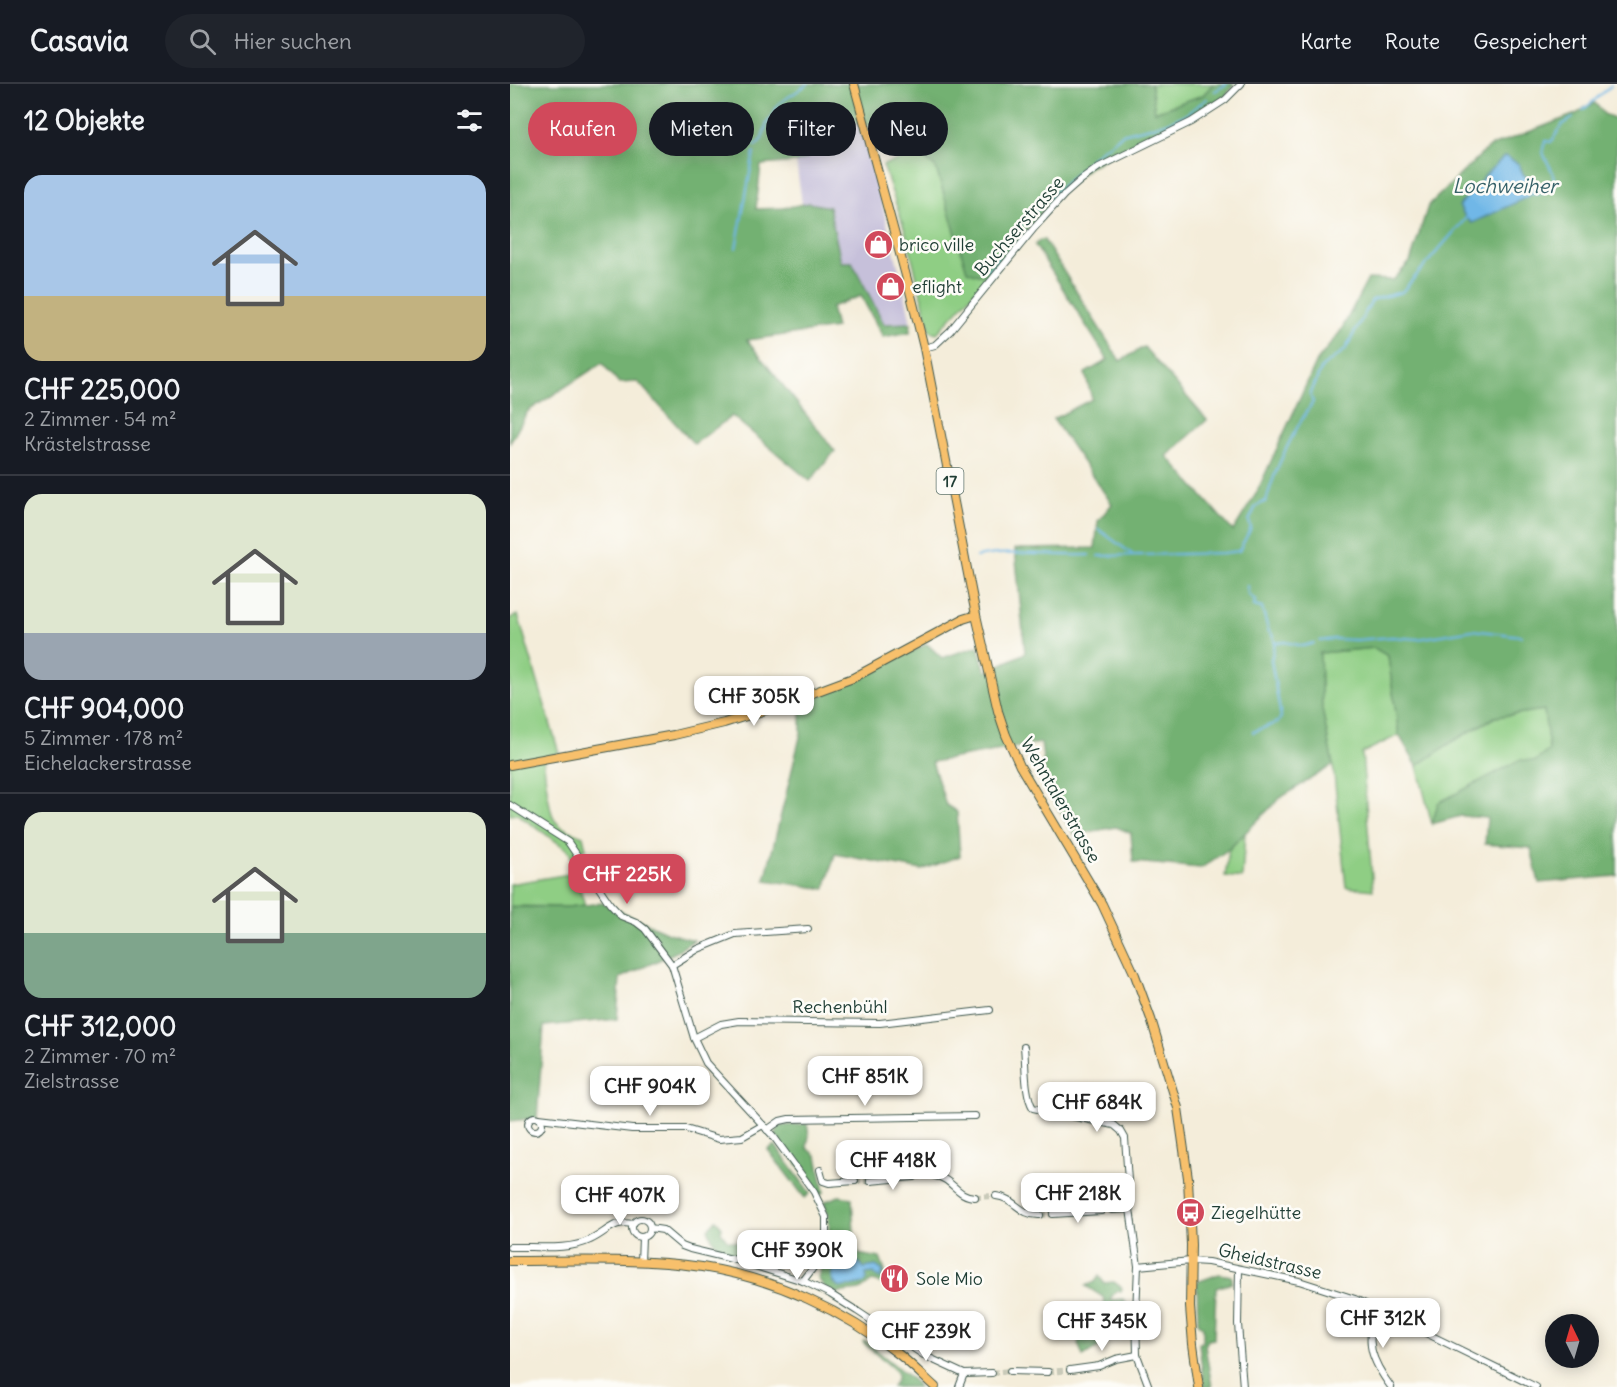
<!DOCTYPE html>
<html lang="de">
<head>
<meta charset="utf-8">
<style>
  body { margin:0; font-family:Delius,sans-serif; background:#20242c; color:#f1f3f6; height:100vh; display:flex; flex-direction:column; font-size:22px; white-space:nowrap }
  * { box-sizing:border-box; margin:0 }
  p { font-size:20px; color:#9ea1a6 }
  .icon { flex:none; width:33px; height:33px; fill:none; stroke:currentColor; stroke-width:2; stroke-linecap:round; stroke-linejoin:round }
  .map { position:relative; flex:1; overflow:hidden }
  .panel { display:flex; flex-direction:column; background:#171b24; width:510px }
  .panel>* { flex:none }
  .guide { position:absolute; left:18px; top:18px; width:570px; height:54px; display:flex; gap:12px }
  .needle { width:39px; rotate:355deg }
  .controls { position:absolute; left:1035px; top:1230px; display:grid; gap:12px }
  .controls a { display:grid; place-items:center; width:54px; height:54px; border-radius:50%; background:#171b24; box-shadow:0 3px 15px #0003; font-size:30px }
  .price { position:absolute; translate:-50% -51px; padding:0 14px; border-radius:12px; background:#fff; color:#222; font-size:20px; line-height:39px; filter:drop-shadow(0 2px 3px #0008) }
  .price::after { content:''; position:absolute; left:50%; top:36px; width:18px; height:14px; margin-left:-9px; background:inherit; clip-path:polygon(0 0,100% 0,50% 100%) }
  .price.on { background:#d1495b; color:#fff }
  ul { padding:0; list-style:none }
  li { display:grid; align-content:center; gap:12px; height:318px; padding:0 24px }
  li+li { border-top:2px solid #363941 }
  li span { display:grid; place-items:center; height:186px; border-radius:18px; color:#555 }
  li>.icon { margin-inline-start:auto }
  span .icon { width:108px; height:108px; fill:#fffc; stroke-width:1 }
  li b { font-size:26px }
  h2 { display:flex; justify-content:space-between; align-items:center; height:72px; padding:0 24px; font-size:26px }
  .tag { padding:0 21px; border-radius:27px; background:#171b24; box-shadow:0 3px 15px #0003; font-size:21px; line-height:54px }
  .tag.on { background:#d1495b; color:#fff }
  header { display:flex; align-items:center; gap:36px; box-sizing:border-box; height:84px; padding:0 30px; background:#171b24; border-bottom:2px solid #363941 }
  header strong { font-size:28px }
  nav { display:flex; gap:33px; margin-inline-start:auto; font-size:21px }
  .search { width:420px; height:54px; background:#20242c; display:flex; align-items:center; gap:15px; box-sizing:border-box; padding:0 21px; border-radius:33px; color:#9ea1a6; font-size:22px }
  main { display:flex; flex:1; min-height:0 }
  .map>svg:first-child { display:block }
  .industrial { fill:#c6c0da }
  .green { fill:#8fce84; stroke:#57865c; stroke-width:1.5 }
  .forest { fill:#73b172; stroke:#497753; stroke-width:1.5; fill-rule:evenodd }
  .water { fill:#6fb7e7; stroke:#477a8e; stroke-width:1.5 }
  .lines { fill:none; stroke-linecap:round; stroke-linejoin:round }
  .stream { stroke:#6fb7e7; stroke-width:2 }
  .minor-tunnel { stroke:#c9cab9; stroke-width:6; stroke-dasharray:6 3; stroke-linecap:butt }
  .minor-casing { stroke:#3f574d; stroke-width:8 }
  .major-casing { stroke:#3f574d; stroke-width:10 }
  .minor { stroke:#fff; stroke-width:6 }
  .major { stroke:#f7c06c; stroke-width:8 }
  .labels { text-anchor:middle; dominant-baseline:central; stroke-width:5; stroke-linejoin:round; paint-order:stroke }
  .shield { fill:#fdfcf7; stroke:#62766e; stroke-width:1.5 }
  .shield-label { font-size:16px; font-weight:bold; fill:#1f3d34 }
  .street-label { font-size:18px; fill:#1f3d34; stroke:#fdfcf7 }
  .poi-label { font-size:18px; fill:#1f3d34; stroke:#fdfcf7; text-anchor:start }
  .water-label { font-size:20px; font-style:italic; fill:#37626a; stroke:#fdfcf7 }
</style>
</head>
<body>
<header>
<strong>Casavia</strong>
<div class="search"><svg class="icon" aria-label="search" viewBox="0 0 24 24"><circle cx="10" cy="10" r="6"/><path d="M15 15l6 6"/></svg>Hier suchen</div>
<nav><a>Karte</a><a>Route</a><a>Gespeichert</a></nav>
</header>
<main>
<section class="panel">
<h2>12 Objekte<svg class="icon" aria-label="filters" viewBox="0 0 24 24"><path d="M4 7h16M4 17h16"/><circle cx="9" cy="7" r="2"/><circle cx="15" cy="17" r="2"/></svg></h2>
<ul>
<li><span style="background:linear-gradient(#a9c7e8 65%,#c2b280 0)"><svg class="icon" aria-label="home" viewBox="0 0 24 24"><path d="M3 11l9-7 9 7M6 9v11h12V9"/></svg></span><div><b>CHF 225,000</b><p>2 Zimmer · 54 m²</p><p>Krästelstrasse</p></div></li>
<li><span style="background:linear-gradient(#dfe7d0 75%,#9aa5b1 0)"><svg class="icon" aria-label="home" viewBox="0 0 24 24"><path d="M3 11l9-7 9 7M6 9v11h12V9"/></svg></span><div><b>CHF 904,000</b><p>5 Zimmer · 178 m²</p><p>Eichelackerstrasse</p></div></li>
<li><span style="background:linear-gradient(#dfe7d0 65%,#7fa58c 0)"><svg class="icon" aria-label="home" viewBox="0 0 24 24"><path d="M3 11l9-7 9 7M6 9v11h12V9"/></svg></span><div><b>CHF 312,000</b><p>2 Zimmer · 70 m²</p><p>Zielstrasse</p></div></li>
</ul>
</section>
<div class="map">
<svg width="1107" height="1303" viewBox="0 0 1107 1303">
  <rect width="100%" height="100%" fill="#fdfcf7"/>
  <filter id="ink" filterUnits="userSpaceOnUse"><feTurbulence type="fractalNoise" baseFrequency=".0167" numOctaves="2"/><feDisplacementMap in="SourceGraphic" scale="12" xChannelSelector="R" yChannelSelector="G"/><feConvolveMatrix kernelMatrix="1 2 1 2 8 2 1 2 1" color-interpolation-filters="sRGB"/></filter>
  <filter id="wash" filterUnits="userSpaceOnUse"><feTurbulence type="fractalNoise" baseFrequency=".008" numOctaves="4" result="noise"/><feDisplacementMap in="SourceGraphic" scale="24" xChannelSelector="R" yChannelSelector="G"/><feGaussianBlur stdDeviation="1.35" result="paint"/><feColorMatrix in="noise" values="0 0 0 0 0 0 0 0 0 0 0 0 0 0 0 0 0 1.4 0 .05"/><feComposite in="paint" operator="in"/></filter>
  <g filter="url(#wash)">
    <rect width="100%" height="100%" fill="#f4edda"/>
    <polygon class="industrial" points="351,39 393,201 401,239 374,240 342,179 331,178 319,123 299,119 292,120 286,78 297,74 337,41"/>
    <g class="green">
      <polygon points="641,0 703,0 693,11 644,28"/>
      <polygon points="409,70 426,84 457,187 469,191 479,192 427,249 420,247 397,153 373,81"/>
      <path d="M8 531 49 669 33 673C35 687 38 724 44 735 49 744 63 748 73 752L76 765 65 767 77 788 69 789 58 766 7 730 0 731V534Z"/>
      <polygon points="865,564 878,572 889,651 852,669 863,806 836,803 823,681 812,625 809,569"/>
      <polygon points="1034,626 1039,666 1026,677 929,719 922,740 907,682 945,656 985,633"/>
      <polygon points="735,749 732,794 715,792 719,765"/>
      <polygon points="65,789 75,821 58,823 0,822 0,800"/>
    </g>
    <g class="forest">
      <polygon points="0,0 641,0 645,28 693,11 703,0 724,0 714,15 622,60 581,82 542,115 479,192 469,191 457,187 426,84 407,67 376,47 351,39 337,41 297,74 286,78 251,81 246,125 273,124 299,119 319,123 331,178 342,178 374,240 401,239 400,248 373,253 351,212 321,223 326,244 237,256 325,367 300,397 222,332 184,360 128,298 109,299 92,279 18,327 0,359"/>
      <polygon points="1085,19 1094,30 1107,35 1107,792 1029,799 1021,764 975,760 977,734 951,732 922,740 928,719 1010,676 1026,677 1039,666 1034,626 985,633 945,656 907,682 889,651 878,572 864,564 810,569 812,625 823,681 770,714 719,765 691,784 623,778 621,749 606,743 565,751 537,706 531,659 422,678 436,721 447,728 450,772 412,786 325,770 315,805 255,796 291,649 291,621 417,560 432,574 468,562 476,588 515,569 505,465 585,464 588,437 602,420 543,335 582,315 575,289 598,276 525,161 530,156 534,156 610,277 634,263 697,336 657,372 723,447 746,410 807,277 830,248 858,195 883,196 900,178 918,122 979,63 1066,30 1076,23"/>
      <polygon points="92,819 158,849 184,856 164,869 110,894 107,935 34,942 27,1034 0,1037 0,823 58,823"/>
      <polygon points="297,1040 299,1051 297,1064 307,1072 314,1108 310,1110 265,1051 269,1042"/>
      <polygon points="265,1061 300,1109 295,1114 258,1066"/>
      <path d="M329 1112 342 1114 344 1150 348 1170 370 1174 375 1187V1200L362 1197 350 1206 325 1209 315 1204 308 1194C317 1165 325 1148 314 1118ZM340 1174 351 1180 354 1184 366 1182 373 1187 356 1190 325 1180 331 1175Z"/>
      <path d="M206 1136 212 1143 211 1148 217 1156 237 1160V1166L231 1175C214 1166 204 1164 198 1145Z"/>
      <polygon points="709,1190 722,1192 722,1199 706,1204 704,1255 698,1256 695,1262 702,1303 694,1303 689,1259 693,1258 693,1243 688,1238 687,1198"/>
      <path d="M589 1192 594 1199 604 1198 612 1204 611 1207H606L600 1215 601 1216 613 1215C634 1238 590 1263 573 1272L568 1259 588 1224 595 1221 593 1213 576 1202 585 1198Z"/>
      <polygon points="355,1257 403,1296 408,1303 382,1303 387,1295 387,1288 353,1258"/>
    </g>
    <g class="water">
      <polygon points="995,72 1009,80 1013,90 1028,103 1018,113 962,139 956,134 949,122 979,87"/>
      <path d="M333 1165H339L341 1174 351 1180 354 1184 366 1182 373 1187 371 1194 367 1193 364 1189 356 1190 357 1196 354 1199 329 1204C313 1191 329 1179 333 1165Z"/>
    </g>
    <g class="lines">
      <g class="stream">
        <polyline points="705,7 717,0"/>
        <polyline points="1073,26 1101,2"/>
        <polyline points="245,62 252,55 257,39 263,32 268,20 298,0"/>
        <path d="M1022 109H1033L1045 101C1044 95 1043 90 1041 85 1036 74 1029 68 1036 57L1041 58 1053 40 1063 34"/>
        <polyline points="520,132 593,64 602,59 612,50 656,39 675,31 697,15"/>
        <polyline points="226,164 244,68"/>
        <path d="M477 185 482 184C484 180 494 160 495 159 497 158 498 158 500 157L505 148 512 139"/>
        <polyline points="588,445 622,470"/>
        <path d="M588 472 713 469 729 467 741 444 739 437 746 422 756 417C766 382 783 348 803 318L800 311 812 283 835 266 862 216 892 208 956 134"/>
        <path d="M466 473C502 465 542 473 579 471"/>
        <polyline points="737,502 738,510 745,516 744,522 752,524 759,548 762,550 765,559 761,576 771,633 768,638 743,648"/>
        <polyline points="810,557 824,555 846,556 882,553 908,555 962,546 1011,552"/>
        <polyline points="765,559 775,558 793,562 804,559"/>
      </g>
    </g>
  </g>
  <g filter="url(#ink)">
    <g class="lines">
      <g class="minor-tunnel">
        <polyline points="404,1093 425,1092"/>
        <polyline points="345,1097 360,1097"/>
        <polyline points="465,1113 486,1112"/>
        <polyline points="530,1131 543,1130"/>
        <polyline points="538,1288 560,1286"/>
        <polyline points="482,1289 500,1287"/>
      </g>
      <defs>
        <g id="minor">
          <polyline points="414,264 425,261 440,247 525,143 554,111 571,96 589,83 681,38 715,16 731,0"/>
          <polyline points="0,721 58,758 100,820 111,832 126,838 135,845 162,881 184,954 196,979 264,1053 304,1108 316,1133 316,1156 306,1180 293,1197"/>
          <polyline points="162,881 188,865 225,850 298,845"/>
          <polyline points="184,954 211,940 229,937 370,939 480,926"/>
          <path d="M514 963C516 980 514 1009 523 1024L604 1041 611 1047 615 1054 620 1125 628 1182 626 1229 627 1271 639 1303"/>
          <circle cx="25" cy="1040" r="7"/>
          <polyline points="29,1034 122,1045 176,1045 209,1055 232,1053 253,1041"/>
          <polyline points="257,1046 270,1037 279,1035 465,1032"/>
          <polyline points="310,1086 313,1097 319,1099 345,1097"/>
          <path d="M425 1092C442 1094 447 1113 465 1113"/>
          <polyline points="360,1097 404,1093"/>
          <path d="M486 1112C505 1114 510 1132 530 1131"/>
          <polyline points="602,1126 620,1125"/>
          <polyline points="543,1130 591,1127"/>
          <circle cx="131" cy="1144" r="9"/>
          <polyline points="140,1144 153,1146 172,1162 180,1165 226,1176 293,1197 320,1210 347,1227 415,1272 454,1290"/>
          <path d="M0 1163C24 1162 58 1167 80 1156 98 1148 102 1136 123 1140"/>
          <polyline points="131,1178 132,1153"/>
          <polyline points="628,1182 681,1177 698,1178 789,1197 814,1205 845,1215 875,1229 1026,1303"/>
          <polyline points="729,1185 728,1240 733,1303"/>
          <path d="M868 1226C853 1257 862 1277 881 1303"/>
          <polyline points="560,1286 589,1282 606,1275 627,1271"/>
          <polyline points="500,1287 538,1288"/>
          <polyline points="454,1290 482,1289"/>
          <polyline points="449,1303 454,1290"/>
        </g>
        <g id="major">
          <polyline points="344,0 399,203 414,264 466,531 488,627 496,651 510,682 592,820 625,891 641,935 668,1024 678,1094 681,1161 680,1223 683,1260 689,1303"/>
          <polyline points="0,681 164,651 214,639 262,624 343,594 453,535 466,531"/>
          <path d="M0 1177C64 1177 129 1174 192 1183 264 1194 335 1227 391 1272 403 1282 414 1293 425 1303"/>
        </g>
      </defs>
      <use href="#minor" class="minor-casing"/>
      <use href="#major" class="major-casing"/>
      <use href="#minor" class="minor"/>
      <use href="#major" class="major"/>
    </g>
  </g>
  <defs>
    <symbol id="shop-disc" viewBox="-11 -11 22 22"><circle r="9.5" fill="#d1495b" stroke="#fdfcf7"/><path d="M-5-2.5h2.3a2.7 3.5 0 0 1 5.4 0H5L5.5 6h-11ZM-1.5-2.5h3a1.5 2.3 0 0 0-3 0Z" fill="#fff"/></symbol>
    <symbol id="bus-disc" viewBox="-11 -11 22 22"><circle r="9.5" fill="#d1495b" stroke="#fdfcf7"/><path d="M-5-6H5V4H4V6H2V4H-2V6H-4V4H-5ZM-3.5-4V0h7V-4ZM-3.5 1.2v1.5H-2V1.2ZM2 1.2v1.5H3.5V1.2Z" fill="#fff"/></symbol>
    <symbol id="restaurant-disc" viewBox="-11 -11 22 22"><circle r="9.5" fill="#d1495b" stroke="#fdfcf7"/><path d="M-5-6h1v4h1v-4h1v4h1v-4h1v5L-1.5 .5V6h-2V.5L-5-1ZM5-6V6H3V1.5H1.5Q1.5-4 5-6Z" fill="#fff"/></symbol>
  </defs>
  <g fill-rule="evenodd">
    <use href="#shop-disc" x="352" y="144" width="33" height="33"/>
    <use href="#shop-disc" x="364" y="186" width="33" height="33"/>
    <use href="#bus-disc" x="664" y="1112" width="33" height="33"/>
    <use href="#restaurant-disc" x="368" y="1178" width="33" height="33"/>
  </g>
  <g class="labels">
    <rect class="shield" x="426.5" y="384" width="27" height="26" rx="4.5"/>
    <g class="shield-label">
      <text x="440" y="397">17</text>
    </g>
    <g class="street-label">
      <text transform="translate(509 142) rotate(-49)">Buchserstrasse</text>
      <text transform="translate(551 716) rotate(60)">Wehntalerstrasse</text>
      <text x="330" y="922">Rechenbühl</text>
      <text transform="translate(760 1177) rotate(13)">Gheidstrasse</text>
    </g>
    <g class="poi-label">
      <text x="389" y="160">brico ville</text>
      <text x="402" y="202">eflight</text>
      <text x="701" y="1128">Ziegelhütte</text>
      <text x="406" y="1194">Sole Mio</text>
    </g>
    <g class="water-label">
      <text x="995" y="101">Lochweiher</text>
    </g>
  </g>
</svg>
<div class="controls">
<a><svg class="needle" viewBox="-14 -14 28 28"><path d="M0-13l5 13h-10z" fill="#e53935"/><path d="M0 13l5-13h-10z" fill="#9ea1a6"/></svg></a>
</div>
<b class="price" style="left:244px;top:643px">CHF 305K</b>
<b class="price on" style="left:117px;top:821px">CHF 225K</b>
<b class="price" style="left:355px;top:1023px">CHF 851K</b>
<b class="price" style="left:140px;top:1033px">CHF 904K</b>
<b class="price" style="left:587px;top:1049px">CHF 684K</b>
<b class="price" style="left:383px;top:1107px">CHF 418K</b>
<b class="price" style="left:568px;top:1140px">CHF 218K</b>
<b class="price" style="left:110px;top:1142px">CHF 407K</b>
<b class="price" style="left:287px;top:1197px">CHF 390K</b>
<b class="price" style="left:873px;top:1265px">CHF 312K</b>
<b class="price" style="left:592px;top:1268px">CHF 345K</b>
<b class="price" style="left:416px;top:1278px">CHF 239K</b>
<div class="guide">
<a class="tag on">Kaufen</a>
<a class="tag">Mieten</a>
<a class="tag">Filter</a>
<a class="tag">Neu</a>
</div>
</div>
</main>
</body>
</html>
